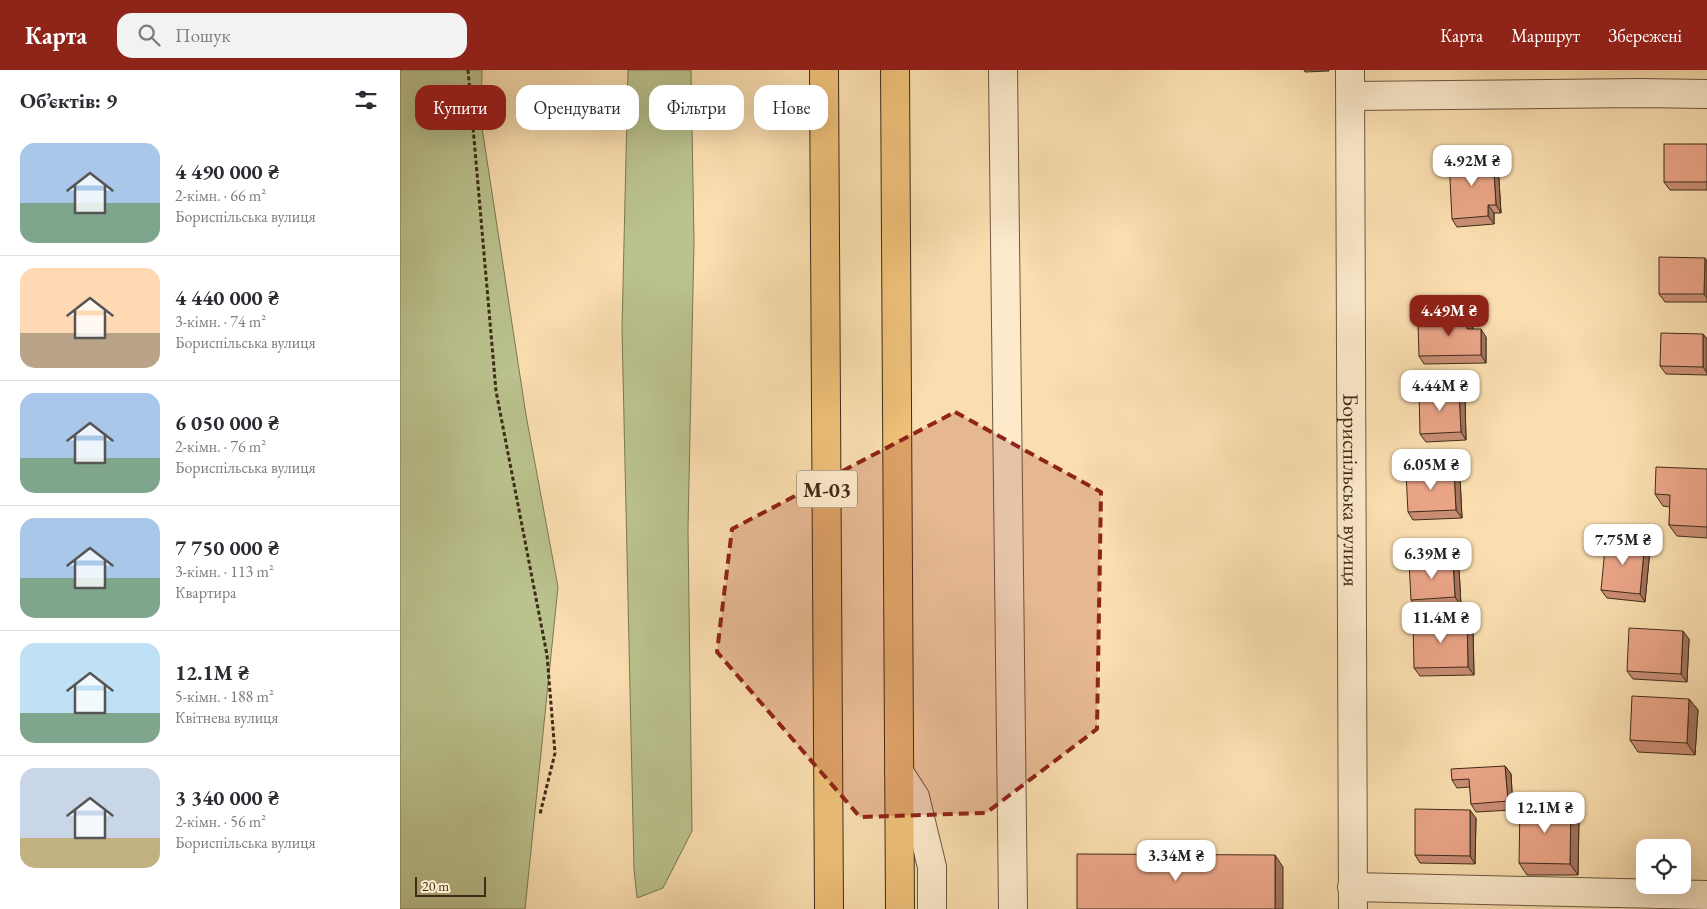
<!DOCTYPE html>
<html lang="uk">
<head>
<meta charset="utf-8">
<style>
  body { margin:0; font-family:"EB Garamond",serif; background:#f2f2f3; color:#2b2b33; height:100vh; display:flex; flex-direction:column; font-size:19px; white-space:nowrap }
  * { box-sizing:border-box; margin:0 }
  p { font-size:16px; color:#7c7c81 }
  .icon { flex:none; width:28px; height:28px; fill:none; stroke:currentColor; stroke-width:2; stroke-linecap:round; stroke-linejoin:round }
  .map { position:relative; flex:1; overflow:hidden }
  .drawer { display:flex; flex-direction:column; background:#fff; width:400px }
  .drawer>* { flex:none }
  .hud { position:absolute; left:15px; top:15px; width:475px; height:45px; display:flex; gap:10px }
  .controls { position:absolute; left:1236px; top:769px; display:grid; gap:10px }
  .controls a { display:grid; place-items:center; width:55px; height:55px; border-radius:10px; background:#fff; box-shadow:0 5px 20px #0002; font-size:25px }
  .scale { position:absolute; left:15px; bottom:12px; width:71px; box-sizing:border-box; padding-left:5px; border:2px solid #3f2c18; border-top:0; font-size:14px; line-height:18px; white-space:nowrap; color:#3f2c18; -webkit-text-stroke:4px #fceacb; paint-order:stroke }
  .price { position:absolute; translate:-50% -42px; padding:0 11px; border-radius:10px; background:#fff; color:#222; font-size:16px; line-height:32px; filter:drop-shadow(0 1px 2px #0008) }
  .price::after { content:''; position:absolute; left:50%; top:30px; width:15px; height:11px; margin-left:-8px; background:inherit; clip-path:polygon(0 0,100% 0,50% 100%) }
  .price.current { background:#8f2418; color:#fff }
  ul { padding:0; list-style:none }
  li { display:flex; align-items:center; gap:15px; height:125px; padding:0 20px }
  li+li { border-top:1px solid #e1e1e2 }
  li span { display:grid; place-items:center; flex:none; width:140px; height:100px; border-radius:15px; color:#555 }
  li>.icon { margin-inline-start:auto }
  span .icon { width:60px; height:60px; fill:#fffc; stroke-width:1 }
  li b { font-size:21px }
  h2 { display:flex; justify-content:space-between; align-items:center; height:60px; padding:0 20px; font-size:21px }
  .pill { padding:0 18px; border-radius:15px; background:#fff; box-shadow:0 5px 20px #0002; font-size:18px; line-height:45px }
  .pill.current { background:#8f2418; color:#fff }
  header { display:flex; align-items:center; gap:30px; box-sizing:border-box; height:70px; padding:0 25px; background:#8f2418; color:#fff }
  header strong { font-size:24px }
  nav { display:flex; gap:28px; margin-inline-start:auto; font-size:18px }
  .search { width:350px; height:45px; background:#f2f2f3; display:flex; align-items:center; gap:12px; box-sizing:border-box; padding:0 18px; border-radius:15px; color:#7c7c81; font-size:19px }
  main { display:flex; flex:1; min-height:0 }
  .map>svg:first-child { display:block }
  .green { fill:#bac28e; stroke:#7c7753 }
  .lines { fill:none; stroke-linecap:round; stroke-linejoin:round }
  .minor-casing { stroke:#6e583e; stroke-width:30 }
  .highway-casing { stroke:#3f2c18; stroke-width:30 }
  .path { stroke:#3f2c18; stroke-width:3; stroke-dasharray:4 2.5; stroke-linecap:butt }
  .minor { stroke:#fceacb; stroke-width:28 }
  .highway { stroke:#edbf78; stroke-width:28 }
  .wall { fill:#ca8e75; stroke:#3f2c18 }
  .shaded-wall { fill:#a4745f; stroke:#3f2c18 }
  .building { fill:#eba588; stroke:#3f2c18 }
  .marked { fill:#8f2418; fill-opacity:0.2; stroke:#8f2418; stroke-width:4; stroke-dasharray:10 6; stroke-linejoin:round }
  .labels { text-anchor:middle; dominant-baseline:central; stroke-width:5; stroke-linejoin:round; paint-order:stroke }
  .shield { fill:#fceacb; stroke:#78654e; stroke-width:1 }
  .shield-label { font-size:21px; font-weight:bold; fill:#3f2c18 }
  .street-label { font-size:22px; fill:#3f2c18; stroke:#fceacb }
</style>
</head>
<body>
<header>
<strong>Карта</strong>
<div class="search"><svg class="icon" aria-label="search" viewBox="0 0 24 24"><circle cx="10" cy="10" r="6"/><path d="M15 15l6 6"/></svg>Пошук</div>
<nav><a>Карта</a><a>Маршрут</a><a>Збережені</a></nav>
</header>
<main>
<section class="drawer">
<h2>Об’єктів: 9<svg class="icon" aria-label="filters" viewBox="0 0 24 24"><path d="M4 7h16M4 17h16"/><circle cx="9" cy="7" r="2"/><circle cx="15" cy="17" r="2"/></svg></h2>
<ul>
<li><span style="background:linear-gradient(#a9c7e8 60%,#7fa58c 0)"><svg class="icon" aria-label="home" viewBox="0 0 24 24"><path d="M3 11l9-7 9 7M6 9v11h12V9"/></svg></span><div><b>4 490 000 ₴</b><p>2-кімн. · 66 m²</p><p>Бориспільська вулиця</p></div></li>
<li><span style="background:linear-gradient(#ffd9b3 65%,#b9a48a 0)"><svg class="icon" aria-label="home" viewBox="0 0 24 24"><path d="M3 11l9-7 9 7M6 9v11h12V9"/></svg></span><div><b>4 440 000 ₴</b><p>3-кімн. · 74 m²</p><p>Бориспільська вулиця</p></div></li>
<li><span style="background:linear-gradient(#a9c7e8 65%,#7fa58c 0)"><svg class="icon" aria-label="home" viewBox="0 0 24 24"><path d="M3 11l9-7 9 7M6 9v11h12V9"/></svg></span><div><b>6 050 000 ₴</b><p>2-кімн. · 76 m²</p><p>Бориспільська вулиця</p></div></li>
<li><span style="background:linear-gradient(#a9c7e8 60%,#7fa58c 0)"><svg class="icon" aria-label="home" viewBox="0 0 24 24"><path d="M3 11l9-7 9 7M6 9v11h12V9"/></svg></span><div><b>7 750 000 ₴</b><p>3-кімн. · 113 m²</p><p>Квартира</p></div></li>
<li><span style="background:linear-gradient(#bfe0f5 70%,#7fa58c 0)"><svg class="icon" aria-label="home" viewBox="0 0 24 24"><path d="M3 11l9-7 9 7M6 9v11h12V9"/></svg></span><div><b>12.1M ₴</b><p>5-кімн. · 188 m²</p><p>Квітнева вулиця</p></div></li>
<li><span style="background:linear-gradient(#c9d6e8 70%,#c2b280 0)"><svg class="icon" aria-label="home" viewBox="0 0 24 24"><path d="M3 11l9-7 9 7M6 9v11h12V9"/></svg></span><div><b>3 340 000 ₴</b><p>2-кімн. · 56 m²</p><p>Бориспільська вулиця</p></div></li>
</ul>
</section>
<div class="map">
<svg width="1307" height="839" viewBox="0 0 1307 839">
  <rect width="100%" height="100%" fill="#fadeaf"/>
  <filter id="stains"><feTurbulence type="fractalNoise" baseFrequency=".004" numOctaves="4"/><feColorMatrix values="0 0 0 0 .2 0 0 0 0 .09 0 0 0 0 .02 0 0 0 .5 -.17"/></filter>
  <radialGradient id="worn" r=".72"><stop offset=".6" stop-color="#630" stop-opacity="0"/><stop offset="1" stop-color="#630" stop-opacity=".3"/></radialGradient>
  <g class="green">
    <polygon points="0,0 82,0 81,51 126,345 158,517 125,839 0,839"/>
    <polygon points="228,0 291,0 294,172 288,459 292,761 263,818 237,828 234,799 222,259"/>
  </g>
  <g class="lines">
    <defs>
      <g id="minor">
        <polyline points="603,0 613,839"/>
        <path id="s1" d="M950 0 953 839"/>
        <polyline points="951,26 1239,23 1307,24"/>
        <polyline points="499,702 515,727 532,797 532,839"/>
        <polyline points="952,817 1307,825"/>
      </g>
      <g id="highway">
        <polyline points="424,0 429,839"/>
        <polyline points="495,0 500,839"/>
      </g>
    </defs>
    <use href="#minor" class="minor-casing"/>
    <use href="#highway" class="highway-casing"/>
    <polyline class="path" points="68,0 96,321 147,585 155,683 140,744"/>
    <use href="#minor" class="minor"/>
    <use href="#highway" class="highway"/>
  </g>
  <g class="wall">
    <polygon points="904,0 929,0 929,1 905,2"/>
    <polygon points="1307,74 1307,120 1270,120 1264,112"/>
    <polygon points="1098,95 1101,143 1094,143 1094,154 1057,157 1052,149"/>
    <polygon points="1307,191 1307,232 1265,232 1259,224"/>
    <polygon points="1067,243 1072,252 1073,259 1086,267 1086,293 1024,294 1019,286 1036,254"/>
    <polygon points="1303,264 1307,269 1307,305 1266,304 1260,296"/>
    <polygon points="1059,321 1065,329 1066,370 1026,372 1020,364"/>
    <polygon points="1307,399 1307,468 1277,466 1269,455 1270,437 1263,436 1255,424"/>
    <polygon points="1054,400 1060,408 1062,448 1013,450 1008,442"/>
    <polygon points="1245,471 1250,479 1245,532 1207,528 1201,520"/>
    <polygon points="1053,490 1059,498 1061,536 1017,538 1011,530"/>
    <polygon points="1073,559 1074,605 1020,606 1014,598"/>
    <polygon points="1289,569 1287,612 1233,609 1227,601"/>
    <polygon points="1289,629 1298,640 1295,685 1238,682 1230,670"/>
    <polygon points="1105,696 1111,704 1113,740 1076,742 1071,734 1070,717 1057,718 1052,710"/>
    <polygon points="1171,734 1179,746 1178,805 1127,805 1119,793"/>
    <polygon points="1076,748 1075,794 1020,793 1015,785"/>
  </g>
  <g class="shaded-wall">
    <polygon points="1093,87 1098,95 1101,143 1096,135"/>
    <polygon points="1088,135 1094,143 1094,154 1088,146"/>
    <polygon points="1305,188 1307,191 1307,228 1304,224"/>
    <polygon points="1067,243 1072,252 1073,267 1067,259"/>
    <polygon points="1081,259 1086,267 1086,293 1081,285"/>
    <polygon points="1303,264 1307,269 1307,303 1303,297"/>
    <polygon points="1059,321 1065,329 1066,370 1061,362"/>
    <polygon points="1054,400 1060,408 1062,448 1056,440"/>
    <polygon points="1245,471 1250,479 1245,532 1240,524"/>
    <polygon points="1053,490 1059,498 1061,536 1055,527"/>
    <polygon points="1067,550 1073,559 1074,605 1068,597"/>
    <polygon points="1283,561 1289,569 1287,612 1281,604"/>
    <polygon points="1289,629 1298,640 1295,685 1287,673"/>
    <polygon points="1105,696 1111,704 1113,740 1108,731"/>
    <polygon points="1171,734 1179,746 1178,805 1170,794"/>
    <polygon points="1070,740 1076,748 1075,794 1070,786"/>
    <polygon points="875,785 883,797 883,839 875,839"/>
  </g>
  <g class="building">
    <rect x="1264" y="74" width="43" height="38"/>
    <polygon points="1093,87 1096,135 1088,135 1088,146 1052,149 1049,90"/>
    <polygon points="1259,187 1305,188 1304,224 1259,224"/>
    <polygon points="1067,243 1067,259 1081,259 1081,285 1019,286 1018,254 1036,254 1036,244"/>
    <polygon points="1261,263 1303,264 1303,297 1260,296"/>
    <polygon points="1059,321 1061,362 1020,364 1019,322"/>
    <polygon points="1256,397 1307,399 1307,457 1269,455 1270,425 1255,424"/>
    <polygon points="1054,400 1056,440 1008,442 1006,403"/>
    <polygon points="1206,468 1245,471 1240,524 1201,520"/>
    <polygon points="1053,490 1055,527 1011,530 1009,492"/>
    <polygon points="1067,550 1068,597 1014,598 1013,552"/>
    <polygon points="1229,558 1283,561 1281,604 1227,601"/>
    <polygon points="1232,626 1289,629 1287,673 1230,670"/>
    <polygon points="1105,696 1108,731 1071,734 1069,709 1052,710 1051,699"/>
    <polygon points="1120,734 1171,734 1170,794 1119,793"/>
    <polygon points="1015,739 1070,740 1070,786 1015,785"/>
    <polygon points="677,784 875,785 875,839 677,839"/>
  </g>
  <path class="marked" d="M555 342 701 422 697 659 586 743 460 747 317 582 332 459Z"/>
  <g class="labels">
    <rect class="shield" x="397" y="400.5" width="60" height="37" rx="4"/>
    <g class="shield-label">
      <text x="427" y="419">М-03</text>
    </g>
    <g class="street-label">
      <text stroke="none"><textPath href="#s1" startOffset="420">Бориспільська вулиця</textPath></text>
    </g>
  </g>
  <rect width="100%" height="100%" filter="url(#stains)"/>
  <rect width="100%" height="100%" fill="url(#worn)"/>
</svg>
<div class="controls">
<a><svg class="icon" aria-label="locate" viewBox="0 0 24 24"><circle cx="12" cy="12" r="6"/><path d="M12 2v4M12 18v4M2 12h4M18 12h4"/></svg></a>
</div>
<div class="scale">20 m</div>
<b class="price" style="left:1072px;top:117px">4.92M ₴</b>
<b class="price current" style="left:1049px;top:267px">4.49M ₴</b>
<b class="price" style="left:1040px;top:342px">4.44M ₴</b>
<b class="price" style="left:1031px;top:421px">6.05M ₴</b>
<b class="price" style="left:1223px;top:496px">7.75M ₴</b>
<b class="price" style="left:1032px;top:510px">6.39M ₴</b>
<b class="price" style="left:1041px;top:574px">11.4M ₴</b>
<b class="price" style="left:1145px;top:764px">12.1M ₴</b>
<b class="price" style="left:776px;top:812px">3.34M ₴</b>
<div class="hud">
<a class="pill current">Купити</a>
<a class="pill">Орендувати</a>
<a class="pill">Фільтри</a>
<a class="pill">Нове</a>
</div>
</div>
</main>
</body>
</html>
